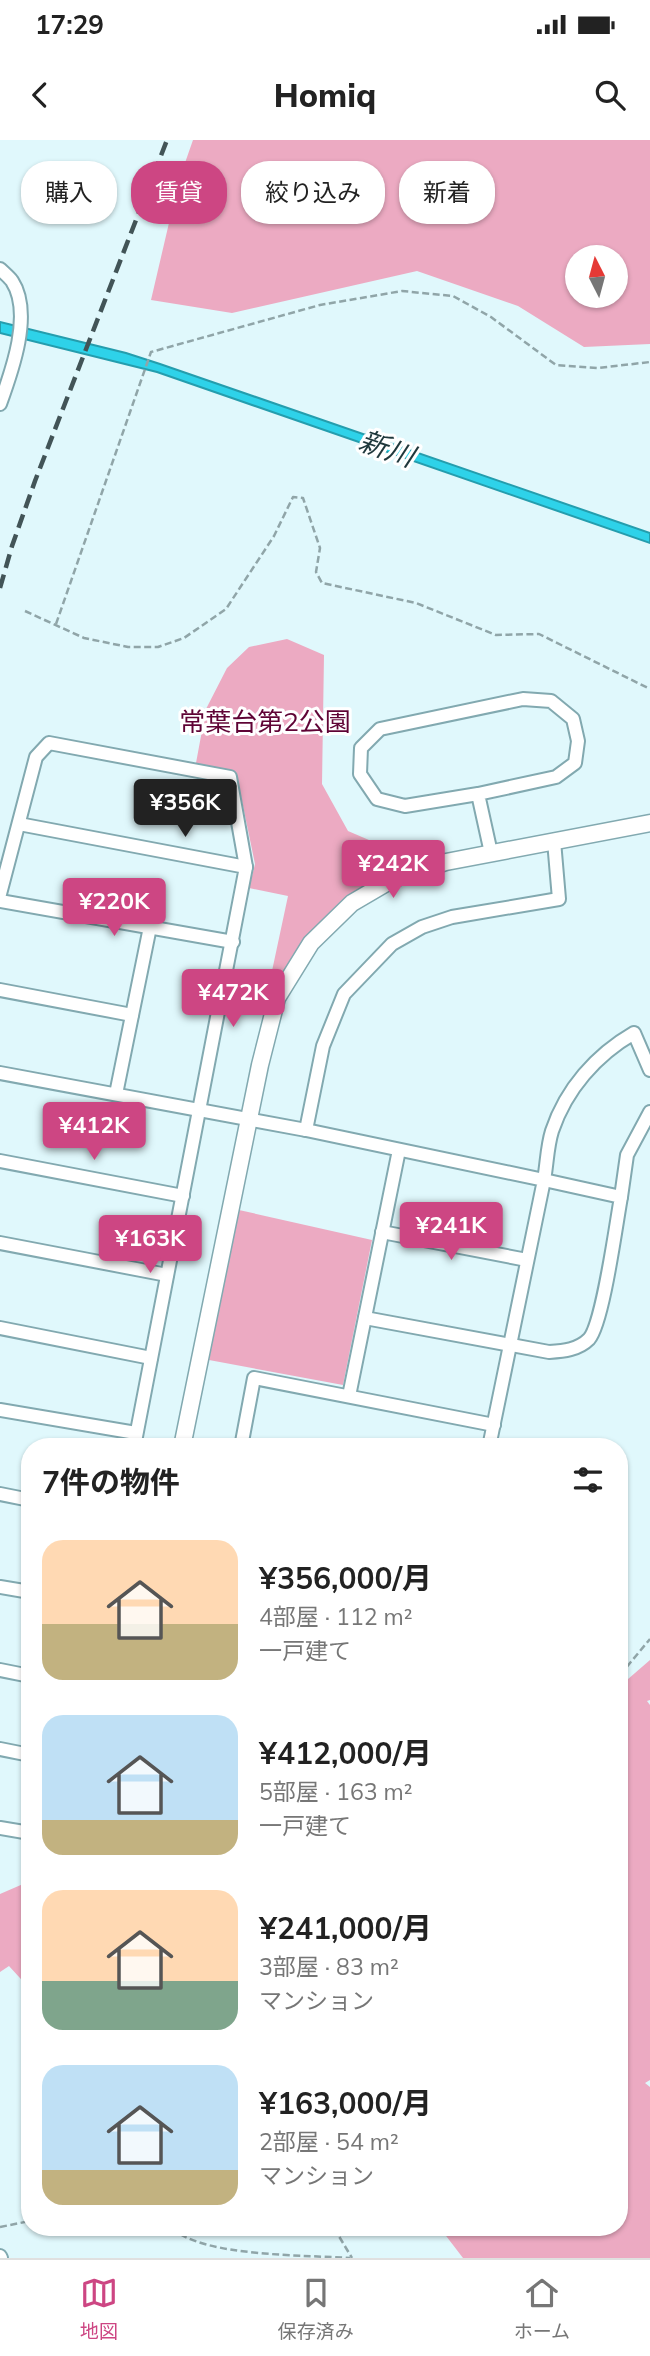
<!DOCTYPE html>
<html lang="ja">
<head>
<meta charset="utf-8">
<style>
  body { margin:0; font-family:Mulish,"Noto Sans JP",sans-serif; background:#f6f6f6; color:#222; height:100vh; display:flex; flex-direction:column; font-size:26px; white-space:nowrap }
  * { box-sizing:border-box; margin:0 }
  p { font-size:23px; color:#767676 }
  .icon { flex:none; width:38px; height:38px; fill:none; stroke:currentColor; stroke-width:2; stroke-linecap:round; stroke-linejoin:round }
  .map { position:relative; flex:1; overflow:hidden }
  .panel { position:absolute; left:21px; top:1298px; width:607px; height:798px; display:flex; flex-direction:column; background:#fff; border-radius:28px; box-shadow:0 2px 5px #0004 }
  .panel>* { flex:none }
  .guide { position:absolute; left:21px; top:21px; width:609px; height:63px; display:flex; gap:14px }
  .needle { width:46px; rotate:354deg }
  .buttons { position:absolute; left:565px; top:105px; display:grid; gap:14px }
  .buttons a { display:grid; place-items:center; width:63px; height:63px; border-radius:50%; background:#fff; box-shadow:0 2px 5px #0004; font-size:35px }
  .price { position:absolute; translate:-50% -60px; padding:0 16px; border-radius:7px; background:#cd4683; color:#fff; font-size:23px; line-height:46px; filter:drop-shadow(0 2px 4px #0008) }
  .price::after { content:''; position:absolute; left:50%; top:42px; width:21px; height:16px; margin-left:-10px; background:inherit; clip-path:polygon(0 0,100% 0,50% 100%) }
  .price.current { background:#222; color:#fff }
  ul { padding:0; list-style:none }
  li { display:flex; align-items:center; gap:21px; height:175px; padding:0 21px }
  li span { display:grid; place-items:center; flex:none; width:196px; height:140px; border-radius:21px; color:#555 }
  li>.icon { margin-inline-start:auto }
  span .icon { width:84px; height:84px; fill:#fffc; stroke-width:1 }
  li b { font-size:30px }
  h2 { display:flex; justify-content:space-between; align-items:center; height:84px; padding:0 21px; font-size:30px }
  .tag { padding:0 24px; border-radius:28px; background:#fff; box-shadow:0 2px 5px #0004; font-size:24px; line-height:63px }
  .tag.current { background:#cd4683; color:#fff }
  .status { display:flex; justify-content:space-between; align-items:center; height:49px; padding:0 35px; background:#fff; direction:ltr }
  .status svg { height:19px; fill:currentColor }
  header { display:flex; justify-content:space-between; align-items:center; height:91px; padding:0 21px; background:#fff; font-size:32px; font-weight:800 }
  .tabs { display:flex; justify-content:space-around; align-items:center; height:98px; border-top:2px solid #e0e0e0; background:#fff; font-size:19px; color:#767676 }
  .tabs a { display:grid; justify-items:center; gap:4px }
  .tabs .current { color:#cd4683 }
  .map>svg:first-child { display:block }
  .green { fill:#ecaac2; fill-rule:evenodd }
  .water { fill:#2ed2e9; stroke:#259dad; stroke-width:2 }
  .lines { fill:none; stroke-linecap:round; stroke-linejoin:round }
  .street-casing { stroke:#82a9b0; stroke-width:16 }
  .secondary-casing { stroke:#82a9b0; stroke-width:19 }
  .path { stroke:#90a5a8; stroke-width:2.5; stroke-dasharray:7 3.5; stroke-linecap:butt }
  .street { stroke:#fff; stroke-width:12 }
  .secondary { stroke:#fff; stroke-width:16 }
  .rail { stroke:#425457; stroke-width:4.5; stroke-dasharray:14 7; stroke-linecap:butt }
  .labels { text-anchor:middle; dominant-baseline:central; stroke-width:6; stroke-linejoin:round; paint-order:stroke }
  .park-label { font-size:26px; fill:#5f0335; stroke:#fff }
  .water-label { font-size:28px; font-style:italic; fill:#1f383c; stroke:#fff }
</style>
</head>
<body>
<div class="status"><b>17:29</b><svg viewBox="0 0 49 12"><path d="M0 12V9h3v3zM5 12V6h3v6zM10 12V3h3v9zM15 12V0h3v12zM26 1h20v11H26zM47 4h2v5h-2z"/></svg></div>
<header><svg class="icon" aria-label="back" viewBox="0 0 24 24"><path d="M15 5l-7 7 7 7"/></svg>Homiq<svg class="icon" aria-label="search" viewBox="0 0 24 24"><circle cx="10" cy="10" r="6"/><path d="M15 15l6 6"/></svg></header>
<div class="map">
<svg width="650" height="2118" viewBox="0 0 650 2118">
  <rect width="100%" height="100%" fill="#e0f8fc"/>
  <g class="green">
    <path d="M193 0H650V204L584 207 518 166 417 131 232 173 151 160 179 40ZM616 117V156H578V117Z"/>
    <polygon points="287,499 324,515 322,644 348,691 418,721 375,736 305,798 276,850 269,845 288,756 249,748 255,724 236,632 196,623 206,569 227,528 249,507"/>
    <polygon points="239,1070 372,1100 343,1245 209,1220"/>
    <polygon points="650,1520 650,1560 647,1561 650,1565 650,1940 645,1943 650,1947 650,2118 463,2118 440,2088 620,2088 620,1546"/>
    <polygon points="30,1741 30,1849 9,1826 0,1832 0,1754"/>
  </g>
  <polygon class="water" points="0,182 126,213 160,224 650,393 650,403 157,232 0,193"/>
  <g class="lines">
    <defs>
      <g id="street">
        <path d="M0 129C4 133 9 137 12 141 33 173 12 231 0 264"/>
        <polyline points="478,654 405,666 377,659 360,634 361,608 380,589 523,559 551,561 573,579 578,601 575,623 556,637 478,654 491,713"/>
        <polyline points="19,684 246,727 134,1307"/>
        <polyline points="0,754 36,617 49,603 230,637 246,727"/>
        <polyline points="0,761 233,802"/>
        <polyline points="0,850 132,875"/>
        <polyline points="0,933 306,990 544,1040 489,1307"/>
        <polyline points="116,954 150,787"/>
        <polyline points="306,990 323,906 344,854 392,804 422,787 452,777 559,759 554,701"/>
        <polyline points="0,1021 183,1056"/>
        <polyline points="621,1057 627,1015 650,972"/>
        <polyline points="382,1092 527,1120"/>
        <polyline points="0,1103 167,1135"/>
        <path d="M365 1178 549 1212C563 1211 578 1210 589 1199 603 1183 616 1084 621 1057L544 1040C547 1024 547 1007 552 991 566 949 596 915 634 893L650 930"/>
        <polyline points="0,1188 151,1218"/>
        <polyline points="349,1256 399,1010"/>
        <polyline points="0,1270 136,1293"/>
        <polyline points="241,1307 254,1238 494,1285"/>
        <polyline points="0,1354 30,1360"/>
        <polyline points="0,1447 30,1452"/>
        <polyline points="0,1530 30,1536"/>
        <polyline points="0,1609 30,1615"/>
        <polyline points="0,1688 30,1693"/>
        <polyline points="0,2116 1,2118"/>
      </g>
      <polyline id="secondary" points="182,1307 260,925 277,858 311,803 352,763 393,739 446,722 650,683"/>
    </defs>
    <use href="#street" class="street-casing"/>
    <use href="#secondary" class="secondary-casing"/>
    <g class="path">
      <polyline points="25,471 84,498 128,507 158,507 184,498 226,469 274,396 293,357 303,358 320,408 316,432 322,443 416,463 496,495 539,494 650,549"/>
      <polyline points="56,484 151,212 320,165 402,151 453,156 491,177 556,225 598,228 650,222"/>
      <polyline points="620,1535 650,1499"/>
      <polyline points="0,2087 30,2081"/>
      <path d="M172 2088C202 2117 307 2115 350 2118"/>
      <polyline points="334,2088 352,2118"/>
    </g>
    <use href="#street" class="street"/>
    <use href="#secondary" class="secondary"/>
    <polyline class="rail" points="0,448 12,406 35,341 167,0"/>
  </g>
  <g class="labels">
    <g class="park-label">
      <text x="265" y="581">常葉台第2公園</text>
    </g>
    <g class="water-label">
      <text transform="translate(387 308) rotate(19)">新川</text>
    </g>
  </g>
</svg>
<div class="buttons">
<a><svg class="needle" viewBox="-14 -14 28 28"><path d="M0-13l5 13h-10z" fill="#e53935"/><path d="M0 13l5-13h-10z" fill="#767676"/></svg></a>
</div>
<b class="price current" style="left:185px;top:699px">¥356K</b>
<b class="price" style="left:393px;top:760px">¥242K</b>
<b class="price" style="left:114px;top:798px">¥220K</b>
<b class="price" style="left:233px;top:889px">¥472K</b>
<b class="price" style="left:94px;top:1022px">¥412K</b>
<b class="price" style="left:451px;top:1122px">¥241K</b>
<b class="price" style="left:150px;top:1135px">¥163K</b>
<div class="guide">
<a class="tag">購入</a>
<a class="tag current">賃貸</a>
<a class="tag">絞り込み</a>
<a class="tag">新着</a>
</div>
<section class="panel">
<h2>7件の物件<svg class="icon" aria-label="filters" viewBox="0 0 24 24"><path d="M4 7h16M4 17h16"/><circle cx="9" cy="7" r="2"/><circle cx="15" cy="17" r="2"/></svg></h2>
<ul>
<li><span style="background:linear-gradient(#ffd9b3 60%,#c2b280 0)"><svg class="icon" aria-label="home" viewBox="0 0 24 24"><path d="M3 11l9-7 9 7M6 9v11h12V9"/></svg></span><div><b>¥356,000/月</b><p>4部屋 · 112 m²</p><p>一戸建て</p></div></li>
<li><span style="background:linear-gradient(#bfe0f5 75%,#c2b280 0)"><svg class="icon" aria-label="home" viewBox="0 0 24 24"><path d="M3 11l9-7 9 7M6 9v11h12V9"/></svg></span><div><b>¥412,000/月</b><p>5部屋 · 163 m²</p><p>一戸建て</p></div></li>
<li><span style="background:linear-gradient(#ffd9b3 65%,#7fa58c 0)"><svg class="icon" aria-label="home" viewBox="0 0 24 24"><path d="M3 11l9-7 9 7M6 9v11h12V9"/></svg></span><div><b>¥241,000/月</b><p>3部屋 · 83 m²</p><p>マンション</p></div></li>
<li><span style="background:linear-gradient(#bfe0f5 75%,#c2b280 0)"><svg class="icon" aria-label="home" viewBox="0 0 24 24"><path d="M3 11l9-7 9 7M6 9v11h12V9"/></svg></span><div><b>¥163,000/月</b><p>2部屋 · 54 m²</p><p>マンション</p></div></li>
</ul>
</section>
</div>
<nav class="tabs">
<a class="current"><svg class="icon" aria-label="map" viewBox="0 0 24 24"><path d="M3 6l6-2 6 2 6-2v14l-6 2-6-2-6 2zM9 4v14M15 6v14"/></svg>地図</a>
<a><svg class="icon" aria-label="saved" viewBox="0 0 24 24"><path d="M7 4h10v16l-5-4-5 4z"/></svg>保存済み</a>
<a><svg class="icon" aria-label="home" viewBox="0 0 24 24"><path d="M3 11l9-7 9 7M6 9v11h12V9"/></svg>ホーム</a>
</nav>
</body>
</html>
